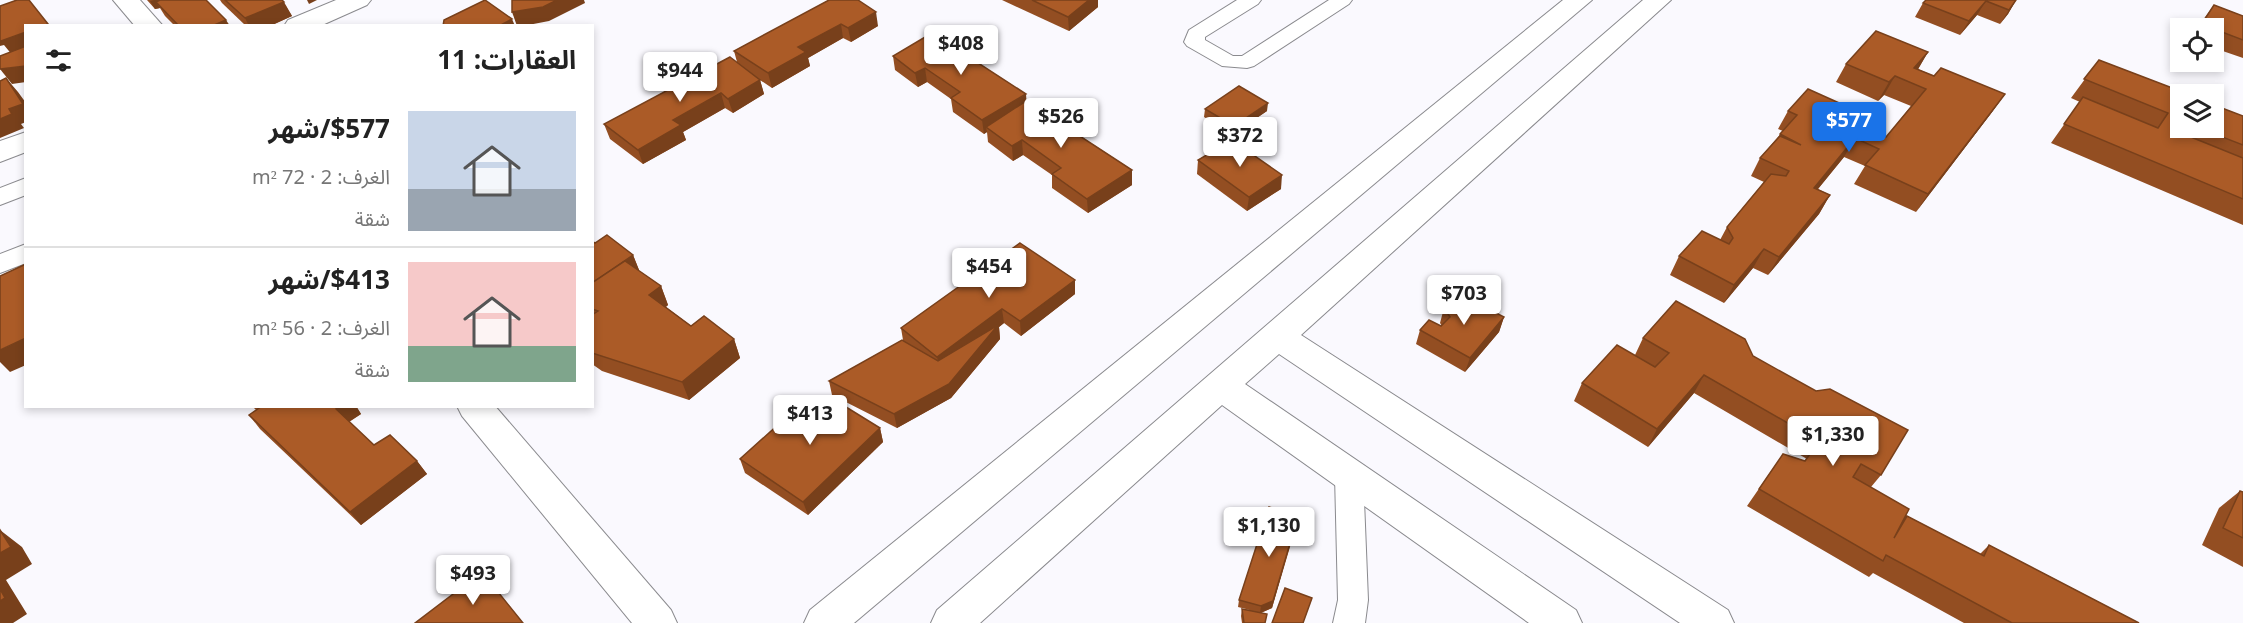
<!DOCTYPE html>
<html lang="ar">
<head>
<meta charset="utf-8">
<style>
  body { margin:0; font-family:Georgia,"Noto Sans Arabic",serif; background:#f2f2f2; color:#222; direction:rtl; height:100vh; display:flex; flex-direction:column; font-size:22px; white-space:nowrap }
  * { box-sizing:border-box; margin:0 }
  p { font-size:20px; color:#767676 }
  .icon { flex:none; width:33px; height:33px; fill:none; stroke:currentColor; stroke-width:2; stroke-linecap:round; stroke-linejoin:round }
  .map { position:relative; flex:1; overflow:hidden; direction:ltr }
  .drawer { position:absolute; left:24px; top:24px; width:570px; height:384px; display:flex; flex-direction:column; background:#fff; border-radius:0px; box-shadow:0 3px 9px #0003; direction:rtl }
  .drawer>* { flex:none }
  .tools { position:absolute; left:2170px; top:18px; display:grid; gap:12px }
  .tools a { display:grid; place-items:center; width:54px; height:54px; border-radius:0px; background:#fff; box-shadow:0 3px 9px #0003; font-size:30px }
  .price { position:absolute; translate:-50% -51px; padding:0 14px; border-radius:6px; background:#fff; color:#222; font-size:20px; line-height:39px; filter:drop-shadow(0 2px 3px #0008) }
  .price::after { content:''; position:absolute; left:50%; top:36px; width:18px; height:14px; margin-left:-9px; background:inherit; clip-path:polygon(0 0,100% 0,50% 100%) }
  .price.active { background:#1a73e8; color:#fff }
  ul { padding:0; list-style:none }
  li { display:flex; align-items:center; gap:18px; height:150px; padding:0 18px }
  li+li { border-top:2px solid #e0e0e0 }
  li span { display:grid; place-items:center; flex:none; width:168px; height:120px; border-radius:0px; color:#555 }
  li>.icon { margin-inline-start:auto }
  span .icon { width:72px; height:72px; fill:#fffc; stroke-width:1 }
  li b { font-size:26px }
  h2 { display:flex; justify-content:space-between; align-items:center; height:72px; padding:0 18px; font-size:26px }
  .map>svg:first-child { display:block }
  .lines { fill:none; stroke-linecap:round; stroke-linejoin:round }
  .service-casing { stroke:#8a8a8e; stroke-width:2 }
  .minor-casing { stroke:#8a8a8e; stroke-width:2 }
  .service { fill:#fff; fill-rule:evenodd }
  .minor { fill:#fff; fill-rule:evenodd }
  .wall { fill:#934e22 }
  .shaded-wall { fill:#78401b }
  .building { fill:#ab5b27; stroke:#78401b; stroke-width:1.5 }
</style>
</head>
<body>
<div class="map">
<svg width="2243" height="623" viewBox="0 0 2243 623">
  <rect width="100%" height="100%" fill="#faf9fe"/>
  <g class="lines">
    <defs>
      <g id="service">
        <polygon points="1237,0 1261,0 1258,4 1205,37 1205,40 1233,56 1242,56 1329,0 1352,0 1349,4 1254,66 1247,68 1222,66 1187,46 1184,42 1189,30"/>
        <polygon points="26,178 26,195 0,205 0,188"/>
        <polygon points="26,244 26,263 0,273 0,254"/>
        <polygon points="1349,463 1359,467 1363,475 1368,600 1365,623 1333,623 1338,600 1335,475 1339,467"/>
      </g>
      <g id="minor">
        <polygon points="113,0 140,0 163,26 135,26"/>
        <polygon points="336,0 371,0 367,5 320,26 284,26 288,20"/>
        <polygon points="1563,0 1592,0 854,623 804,623 810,610"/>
        <polygon points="1643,0 1671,0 1301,335 1728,610 1734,623 1680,623 1279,354 1245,384 1576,610 1582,623 1529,623 1222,405 980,623 931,623 937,610"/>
        <polygon points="26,132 26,152 0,162 0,141"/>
        <polygon points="457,406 495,406 671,610 677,623 632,623 462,416"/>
      </g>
    </defs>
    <use href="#service" class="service-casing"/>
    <use href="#minor" class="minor-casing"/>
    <use href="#service" class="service"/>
    <use href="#minor" class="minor"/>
  </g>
  <g class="wall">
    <polygon points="147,0 206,0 230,26 175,26 165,16 160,8 155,9"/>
    <polygon points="220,0 282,0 292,16 270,26 246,26 222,3"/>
    <polygon points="829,0 878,26 851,42 843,38 808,58 810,66 772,88 757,78 760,80 764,94 733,113 725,108 683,132 686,140 643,164 610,139 604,124 737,62 734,51"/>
    <polygon points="1002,0 1098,0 1098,7 1069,31"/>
    <polygon points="2016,0 2008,14 2000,24 1977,15 1960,35 1915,17 1923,3"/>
    <polygon points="2214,5 2243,16 2243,58 2214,48 2214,28 2197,28"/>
    <polygon points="1928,52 1918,69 1934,76 2005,94 1992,112 1916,212 1854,184 1865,166 1844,157 1818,189 1830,195 1819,214 1768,275 1753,268 1724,303 1670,275 1679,256 1720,240 1727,227 1764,182 1751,176 1760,158 1783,131 1778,129 1788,111 1866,115 1860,125 1886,137 1911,106 1884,95 1878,101 1836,82 1846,64"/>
    <polygon points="893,56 1027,101 1132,170 1132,185 1088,213 1052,188 1052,175 1023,155 1013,161 988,142 987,132 984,134 953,112 951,99 927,82 918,87 895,70"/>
    <polygon points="2099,60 2188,94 2181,128 2214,128 2243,116 2243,225 2051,143 2080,102 2071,98"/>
    <polygon points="1205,109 1267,111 1233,134 1204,117"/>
    <polygon points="1198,160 1281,189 1247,211 1197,174"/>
    <polygon points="592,241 595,243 633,255 639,270 638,270 661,286 668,305 666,307 691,326 734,339 740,358 689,400 602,371 592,364"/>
    <polygon points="1075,280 1075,294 1021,336 1004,323 999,327 1000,339 951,398 897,428 832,395 829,381 903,340 901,328"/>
    <polygon points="1444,308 1504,317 1499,332 1465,372 1416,344 1420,330 1442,326 1440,323"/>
    <polygon points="1643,338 1753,356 1881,475 1871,487 1904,520 1907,516 1980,554 1989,545 2139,623 1964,623 1873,573 1869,577 1747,506 1783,454 1805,461 1807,459 1694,393 1648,447 1574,401 1582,383 1635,355"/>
    <polygon points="252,406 356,406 361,414 349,422 374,445 417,461 427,474 361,525 260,429 249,415 256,410"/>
    <polygon points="880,428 883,442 808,515 745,473 740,459"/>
    <polygon points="2240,491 2243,492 2243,567 2202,545 2219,508"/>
    <polygon points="1297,523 1272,608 1261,613 1265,623 1242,623 1241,616 1242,609 1250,610 1238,607 1239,600"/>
  </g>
  <g class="shaded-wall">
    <polygon points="154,0 179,0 156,2 160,8 155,9 150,1"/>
    <polygon points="307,0 317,0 309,4"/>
    <polygon points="557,0 584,0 585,3 549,21 523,26 517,26 512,12"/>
    <polygon points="1089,0 1098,0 1098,7 1069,31 1068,17"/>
    <polygon points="2016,0 2008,14 2000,24 2009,10"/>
    <polygon points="1986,1 1977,15 1960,35 1969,21"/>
    <polygon points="284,2 292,16 270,26 249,26 245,18"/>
    <polygon points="876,12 878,26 851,42 848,28"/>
    <polygon points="512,19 515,26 499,26"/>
    <polygon points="226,20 230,26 212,26"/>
    <polygon points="841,24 843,38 808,58 810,66 772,88 768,73 798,47"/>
    <polygon points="26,32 26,51 13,56 4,45 0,46 0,39"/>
    <polygon points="1928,52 1917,71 1914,68"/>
    <polygon points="26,66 26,82 12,84 0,69"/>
    <polygon points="925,68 927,82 918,87 915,73"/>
    <polygon points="1895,76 1884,95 1878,101 1889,82"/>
    <polygon points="6,78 18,92 26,103 26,122 21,124 24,128 0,138 0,119 9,109"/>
    <polygon points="760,80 764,94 733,113 728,99"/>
    <polygon points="721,93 725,108 683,132 686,140 643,164 638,150 673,120"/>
    <polygon points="1026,94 1027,108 986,127 987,132 984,134 982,120"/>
    <polygon points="2005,94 1992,112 1916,212 1928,194"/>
    <polygon points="1268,103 1267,111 1233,134 1234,126"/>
    <polygon points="1855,138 1844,157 1804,206 1814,188"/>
    <polygon points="1022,140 1023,155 1013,161 1012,146"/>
    <polygon points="1132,170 1132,185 1088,213 1087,199"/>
    <polygon points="1282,175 1281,189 1247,211 1249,197"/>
    <polygon points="1830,195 1819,214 1768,275 1779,257"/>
    <polygon points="1764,249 1753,268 1724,303 1734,285"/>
    <polygon points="633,255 639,270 592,305 592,286"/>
    <polygon points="1075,280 1075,294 1021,336 1020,321"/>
    <polygon points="661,286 668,305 657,313 649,295"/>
    <polygon points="1002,309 1004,323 999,327 1000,339 951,398 897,428 894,414 940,371 937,357"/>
    <polygon points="1504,317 1499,332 1465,372 1470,358"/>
    <polygon points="26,338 26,365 10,372 0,362 0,350"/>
    <polygon points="734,339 740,358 689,400 682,382"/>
    <polygon points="1704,375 1694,393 1648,447 1657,429"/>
    <polygon points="341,406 356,406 361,414 347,423 336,409"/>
    <polygon points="880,428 883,442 808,515 803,502"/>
    <polygon points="417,461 427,474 361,525 350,512"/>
    <polygon points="1298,516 1272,608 1260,613 1261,606"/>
    <polygon points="0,530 22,547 32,564 6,580 27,614 13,623 0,623"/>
  </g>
  <g class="building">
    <polygon points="17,0 29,0 48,24 43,26 26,26 26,32 1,41 0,40 0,6"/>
    <polygon points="160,0 206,0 226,20 212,26 179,26 156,2"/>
    <polygon points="225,0 282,0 284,2 245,18"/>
    <polygon points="485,0 512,19 499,26 443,26 444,20"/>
    <polygon points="512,0 557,0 543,7 512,12"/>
    <polygon points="829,0 858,0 876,12 848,28 841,24 798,47 806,52 768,73 734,51"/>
    <polygon points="1032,0 1089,0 1068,17"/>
    <polygon points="1926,0 2016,0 2009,10 1986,1 1969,21 1923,3"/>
    <polygon points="2214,5 2243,16 2243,40 2214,29 2214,28 2201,25"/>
    <polygon points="1876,31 1928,52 1914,68 1934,76 1941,68 2005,94 1928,194 1865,165 1879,149 1855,138 1814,188 1830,195 1779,257 1764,249 1734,285 1679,256 1702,231 1729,244 1733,238 1727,227 1771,174 1786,176 1789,171 1760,158 1780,136 1801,145 1780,134 1797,115 1788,111 1808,89 1866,115 1857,124 1886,137 1926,89 1895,76 1889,82 1846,64"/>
    <polygon points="932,33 1026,94 982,120 951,98 960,92 925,68 915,73 893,56"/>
    <polygon points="26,46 26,66 0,69 0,56"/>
    <polygon points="730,57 760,80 728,99 721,93 673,120 681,125 638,150 604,124"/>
    <polygon points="2099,60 2188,94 2181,94 2181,128 2196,128 2191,137 2243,158 2243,199 2064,124 2083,97 2158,128 2168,113 2084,79"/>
    <polygon points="6,78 23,104 9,109 12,114 0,119 0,81"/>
    <polygon points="1239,86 1268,103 1234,126 1205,109"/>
    <polygon points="1026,101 1132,170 1087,199 1052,174 1061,168 1022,140 1012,146 986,127"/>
    <polygon points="2214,105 2243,116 2243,145 2199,128 2214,128"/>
    <polygon points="1232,140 1282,175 1249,197 1198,160"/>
    <polygon points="607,235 633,255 592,283 592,241 595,243"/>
    <polygon points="1020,243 1075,280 1020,321 1002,309 937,357 901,328"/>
    <polygon points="625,261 661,286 649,295 691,326 704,316 734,339 682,382 592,353 592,315 598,311 592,309 592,283"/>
    <polygon points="26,264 26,338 0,350 0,276"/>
    <polygon points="1457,293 1504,317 1470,358 1420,330 1429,320 1441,326 1450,317 1444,308"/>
    <polygon points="1676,301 1745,339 1753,356 1816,391 1830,389 1908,430 1881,475 1861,464 1853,477 1909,509 1894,538 1907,516 1984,556 1989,545 2139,623 2012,623 1886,555 1883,561 1759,489 1783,454 1805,461 1819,441 1704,375 1657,429 1582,383 1617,345 1655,367 1669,353 1643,338"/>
    <polygon points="998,325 949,384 894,414 829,381 902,340 938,361"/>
    <polygon points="833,399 880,428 803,502 740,459 801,404"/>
    <polygon points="262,406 341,406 336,409 374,445 390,435 417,461 350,512 249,415"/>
    <polygon points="2240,491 2243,492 2243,538 2223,528"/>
    <polygon points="1269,507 1298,516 1273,601 1261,606 1239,600"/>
    <polygon points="0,530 11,547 0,553"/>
    <polygon points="482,572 523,623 415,623"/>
    <polygon points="1285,588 1312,598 1303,623 1272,623"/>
    <polygon points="0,589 5,598 0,601"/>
    <polygon points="1242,609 1267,614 1265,623 1244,623"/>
  </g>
</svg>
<div class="tools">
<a><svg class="icon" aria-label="locate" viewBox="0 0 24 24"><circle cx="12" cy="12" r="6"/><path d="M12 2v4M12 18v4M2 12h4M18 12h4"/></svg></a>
<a><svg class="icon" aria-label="layers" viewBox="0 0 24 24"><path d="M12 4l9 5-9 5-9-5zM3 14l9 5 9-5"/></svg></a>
</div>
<b class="price" style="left:961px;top:76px">$408</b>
<b class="price" style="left:680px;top:103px">$944</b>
<b class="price" style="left:1061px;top:149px">$526</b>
<b class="price active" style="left:1849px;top:153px">$577</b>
<b class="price" style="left:1240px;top:168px">$372</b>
<b class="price" style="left:989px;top:299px">$454</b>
<b class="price" style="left:1464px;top:326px">$703</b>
<b class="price" style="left:810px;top:446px">$413</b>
<b class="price" style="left:1833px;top:467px">$1,330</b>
<b class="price" style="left:1269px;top:558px">$1,130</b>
<b class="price" style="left:473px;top:606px">$493</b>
<section class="drawer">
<h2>العقارات: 11<svg class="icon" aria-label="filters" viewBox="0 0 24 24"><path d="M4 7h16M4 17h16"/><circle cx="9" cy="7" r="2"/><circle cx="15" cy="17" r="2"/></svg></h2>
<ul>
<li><span style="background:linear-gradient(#c9d6e8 65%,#9aa5b1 0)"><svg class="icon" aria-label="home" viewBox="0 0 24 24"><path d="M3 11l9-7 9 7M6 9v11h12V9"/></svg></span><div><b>$577/شهر</b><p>الغرف: 2 · 72 m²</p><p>شقة</p></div></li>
<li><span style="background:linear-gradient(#f6c9c9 70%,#7fa58c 0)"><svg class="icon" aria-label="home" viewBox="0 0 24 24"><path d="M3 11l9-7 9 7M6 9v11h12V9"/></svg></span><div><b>$413/شهر</b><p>الغرف: 2 · 56 m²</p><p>شقة</p></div></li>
</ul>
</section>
</div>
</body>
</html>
